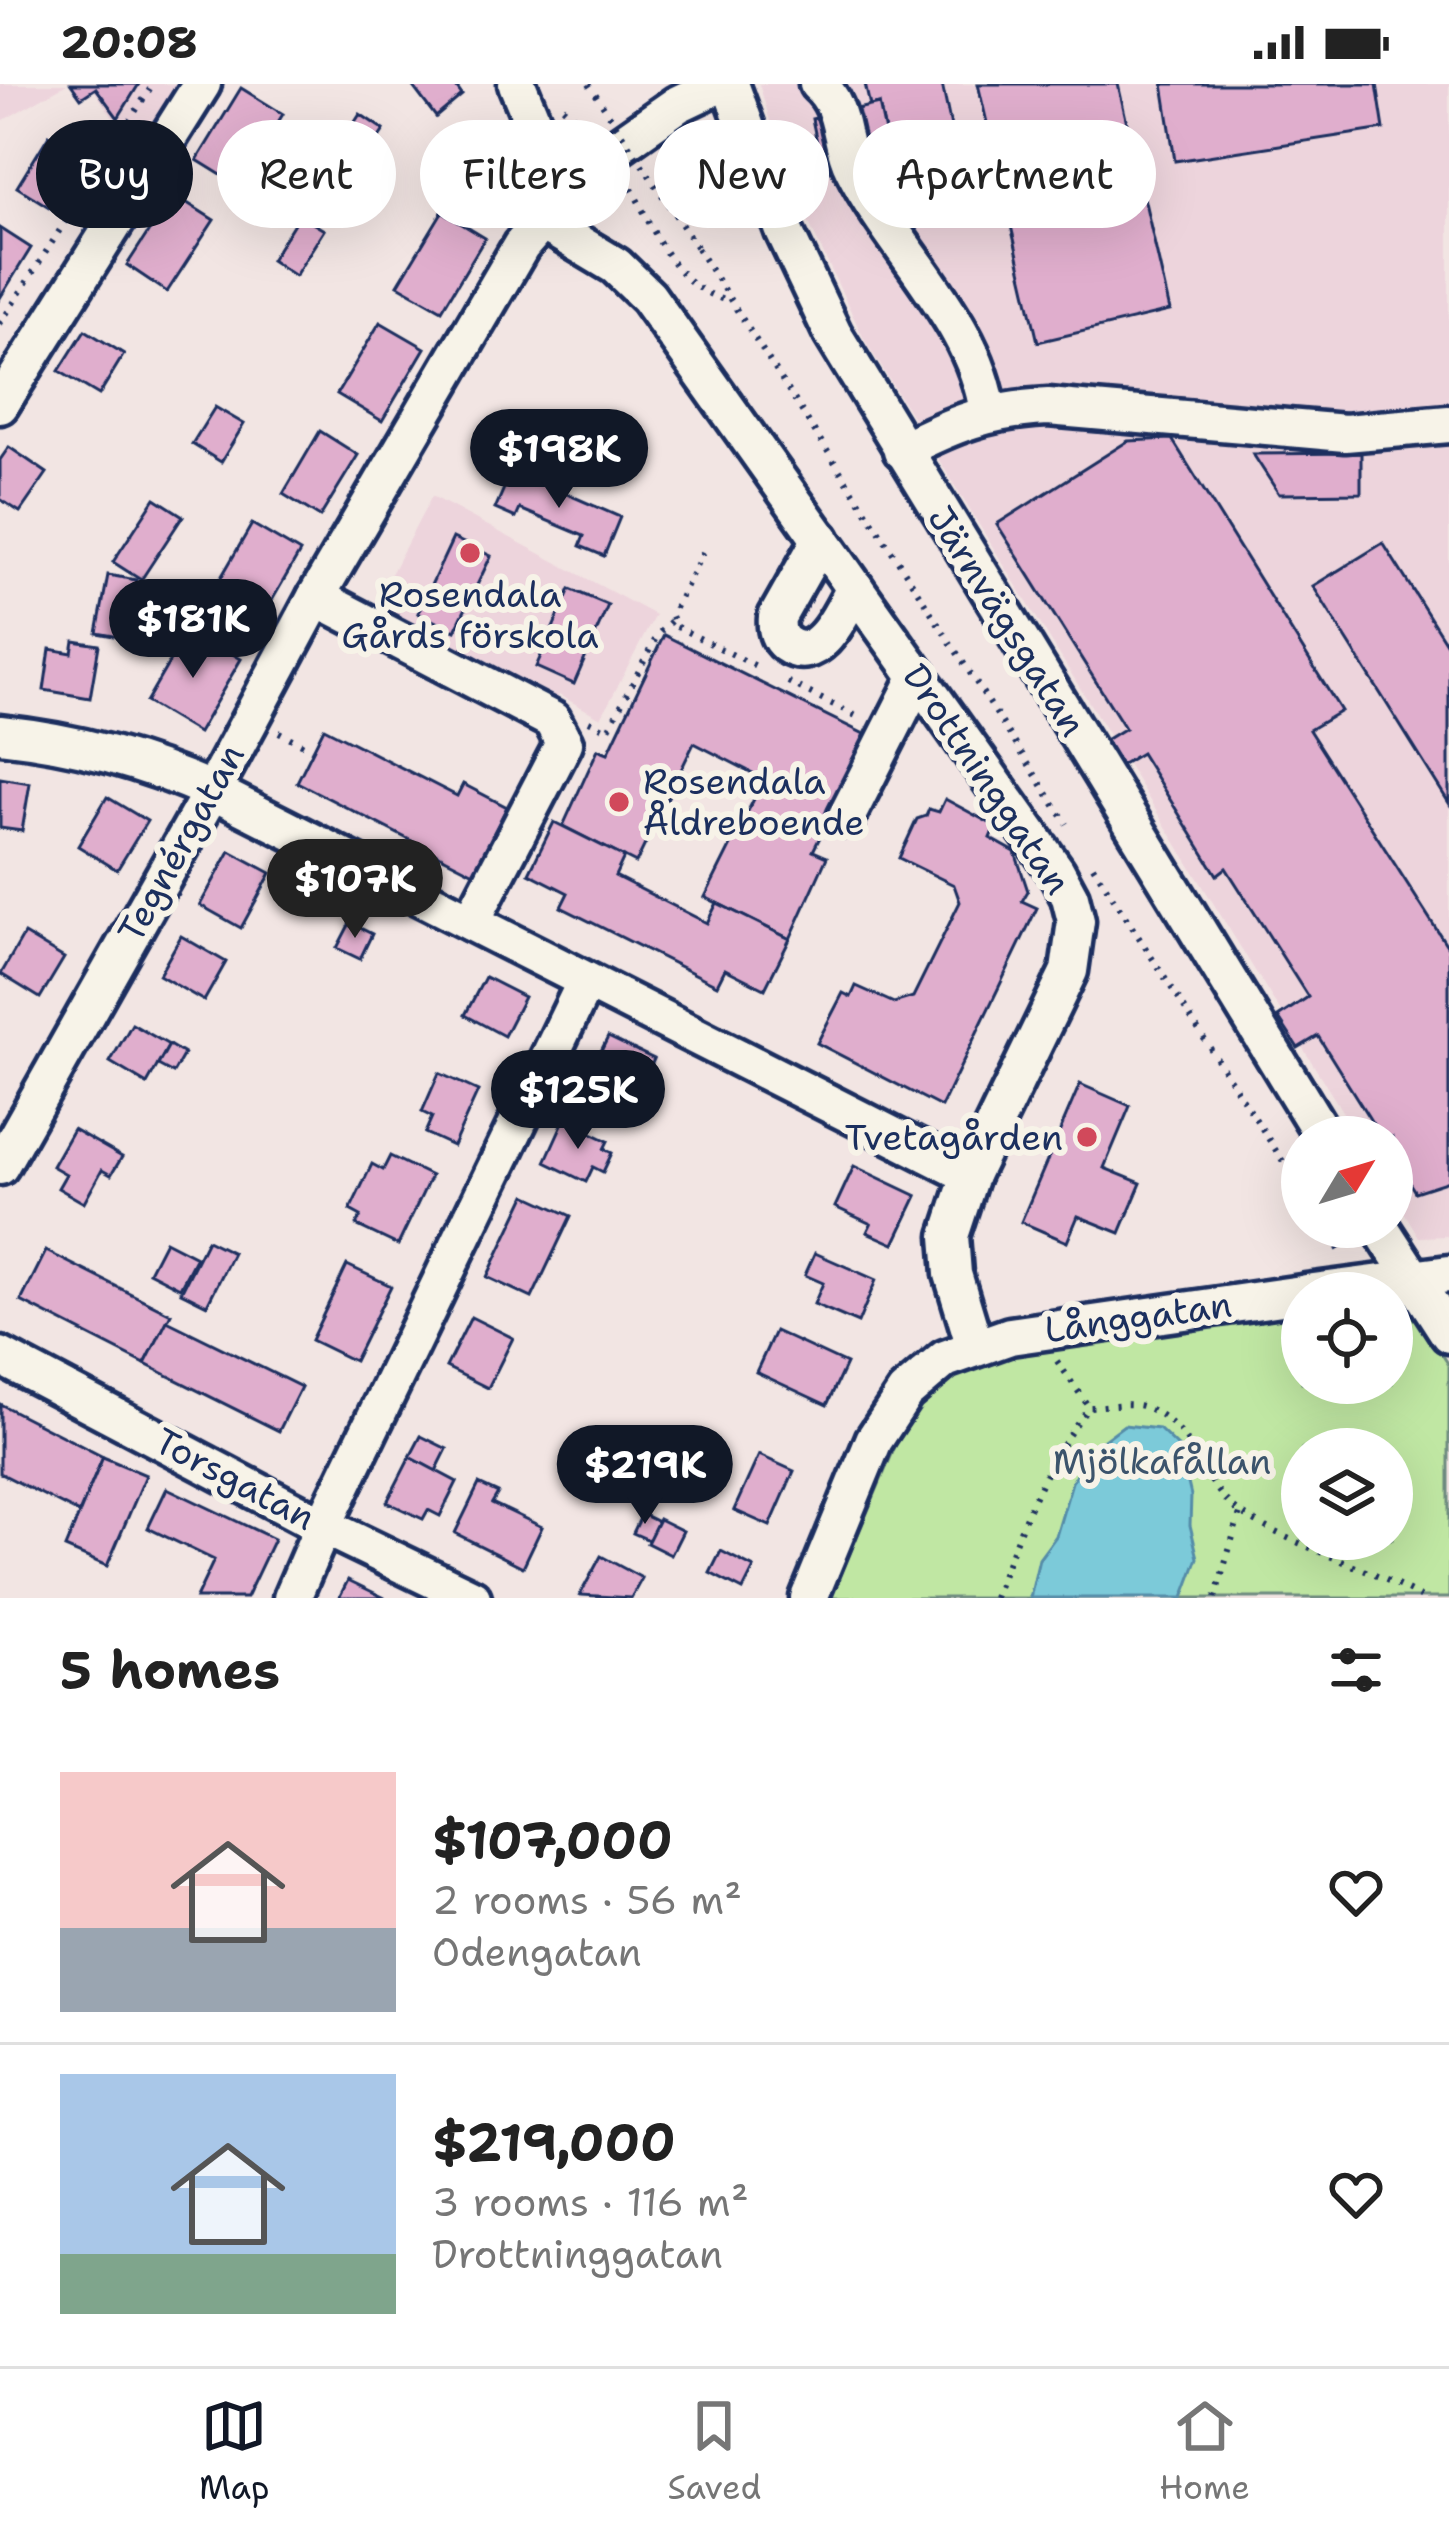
<!DOCTYPE html>
<html lang="en">
<head>
<meta charset="utf-8">
<style>
  body { margin:0; font-family:"Shantell Sans",sans-serif; background:#f6f6f6; color:#222; height:100vh; display:flex; flex-direction:column; font-size:45px; white-space:nowrap }
  * { box-sizing:border-box; margin:0 }
  p { font-size:39px; color:#767676 }
  .icon { flex:none; width:66px; height:66px; fill:none; stroke:currentColor; stroke-width:2; stroke-linecap:round; stroke-linejoin:round }
  .map { position:relative; height:1514px; overflow:hidden }
  .sheet { display:flex; flex-direction:column; background:#fff; flex:1 }
  .sheet>* { flex:none }
  .banner { position:absolute; left:36px; top:36px; width:1377px; height:108px; display:flex; gap:24px }
  .needle { width:78px; rotate:52deg }
  .tools { position:absolute; left:1281px; top:1032px; display:grid; gap:24px }
  .tools a { display:grid; place-items:center; width:132px; height:132px; border-radius:50%; background:#fff; box-shadow:0 12px 48px #0002; font-size:60px }
  .price { position:absolute; translate:-50% -102px; padding:0 27px; border-radius:42px; background:#111827; color:#fff; font-size:39px; line-height:78px; filter:drop-shadow(0 3px 6px #0008) }
  .price::after { content:''; position:absolute; left:50%; top:72px; width:36px; height:27px; margin-left:-18px; background:inherit; clip-path:polygon(0 0,100% 0,50% 100%) }
  .price.selected { background:#222; color:#fff }
  ul { padding:0; list-style:none }
  li { display:flex; align-items:center; gap:36px; height:300px; padding:0 60px }
  li+li { border-top:3px solid #e0e0e0 }
  li span { display:grid; place-items:center; flex:none; width:336px; height:240px; border-radius:0px; color:#555 }
  li>.icon { margin-inline-start:auto }
  span .icon { width:144px; height:144px; fill:#fffc; stroke-width:1 }
  li b { font-size:51px }
  h2 { display:flex; justify-content:space-between; align-items:center; height:144px; padding:0 60px; font-size:51px }
  .tag { padding:0 42px; border-radius:54px; background:#fff; box-shadow:0 12px 48px #0002; font-size:42px; line-height:108px }
  .tag.selected { background:#111827; color:#fff }
  .status { display:flex; justify-content:space-between; align-items:center; height:84px; padding:0 60px; background:#fff; direction:ltr }
  .status svg { height:33px; fill:currentColor }
  .tab-bar { display:flex; justify-content:space-around; align-items:center; height:168px; border-top:3px solid #e0e0e0; background:#fff; font-size:33px; color:#767676 }
  .tab-bar a { display:grid; justify-items:center; gap:6px }
  .tab-bar .selected { color:#111827 }
  .map>svg:first-child { display:block }
  .built { fill:#edd4dc }
  .green { fill:#c0e7a3; stroke:#6e8b80; stroke-width:3; fill-rule:evenodd }
  .water { fill:#7bcad9; stroke:#558ca8; stroke-width:3 }
  .building { fill:#e0aecd; stroke:#1b2f5e; stroke-width:3 }
  .lines { fill:none; stroke-linecap:round; stroke-linejoin:round }
  .minor-casing { stroke:#1b2f5e; stroke-width:45 }
  .path { stroke:#1b2f5e; stroke-width:6; stroke-dasharray:3 9; stroke-linecap:butt }
  .minor { stroke:#f7f3e8; stroke-width:36 }
  .path-bridge { stroke:#1b2f5e; stroke-width:6; stroke-dasharray:3 9; stroke-linecap:butt }
  .poi-dot { fill:#d1495b; stroke:#f7f3e8; stroke-width:4.5 }
  .labels { text-anchor:middle; dominant-baseline:central; stroke-width:12; stroke-linejoin:round; paint-order:stroke }
  .poi-label { font-size:36px; fill:#1b2f5e; stroke:#f7f3e8 }
  .street-label { font-size:36px; fill:#1b2f5e; stroke:#f7f3e8 }
  .park-label { font-size:36px; fill:#3c546c; stroke:#f7f3e8 }
</style>
</head>
<body>
<div class="status"><b>20:08</b><svg viewBox="0 0 49 12"><path d="M0 12V9h3v3zM5 12V6h3v6zM10 12V3h3v9zM15 12V0h3v12zM26 1h20v11H26zM47 4h2v5h-2z"/></svg></div>
<div class="map">
<svg width="1449" height="1514" viewBox="0 0 1449 1514">
  <rect width="100%" height="100%" fill="#f2e5e3"/>
  <filter id="ink" filterUnits="userSpaceOnUse"><feTurbulence type="fractalNoise" baseFrequency=".00833" numOctaves="2"/><feDisplacementMap in="SourceGraphic" scale="24" xChannelSelector="R" yChannelSelector="G"/><feConvolveMatrix kernelMatrix="1 2 1 2 8 2 1 2 1" color-interpolation-filters="sRGB"/></filter>
  <g filter="url(#ink)">
    <g class="built">
      <polygon points="0,0 67,0 0,38"/>
      <polygon points="90,0 177,0 135,66"/>
      <polygon points="759,0 1449,0 1449,1152 1419,1153 1392,1108 1392,1053 1358,1053 864,255 788,95"/>
      <polygon points="432,412 655,531 601,634 559,611 553,622 372,526"/>
    </g>
    <path class="green" d="M1400 1206 1449 1281V1514H831L906 1337 922 1317 989 1266 1302 1220V1299H1392V1209ZM1302 1365H1392V1455H1302Z"/>
    <polygon class="water" points="1124,1341 1159,1345 1180,1365 1191,1412 1190,1441 1198,1474 1183,1514 1030,1514 1039,1475 1056,1452 1072,1398 1093,1364"/>
    <g class="building">
      <polygon points="71,0 139,0 118,34 96,4 81,14"/>
      <polygon points="411,0 454,0 462,11 436,33"/>
      <polygon points="865,0 942,0 952,48 888,62 879,20 870,22"/>
      <polygon points="978,0 1118,0 1170,227 1038,258"/>
      <polygon points="1163,0 1377,0 1384,45 1175,77"/>
      <polygon points="241,4 283,30 239,102 197,76"/>
      <polygon points="879,20 888,62 821,77 812,35"/>
      <polygon points="360,30 384,46 357,87 334,71"/>
      <polygon points="49,51 90,76 57,128 17,103"/>
      <polygon points="941,65 947,87 911,96 906,74"/>
      <polygon points="173,110 214,136 167,208 127,181"/>
      <polygon points="442,128 485,154 442,226 398,201"/>
      <polygon points="299,131 324,146 295,192 271,176"/>
      <polygon points="0,144 31,164 0,214"/>
      <polygon points="380,238 425,264 382,337 337,310"/>
      <polygon points="85,246 124,270 99,311 59,287"/>
      <polygon points="215,323 244,340 221,378 192,360"/>
      <polygon points="320,347 358,371 320,433 283,410"/>
      <polygon points="1172,355 1341,627 1309,646 1449,865 1449,1097 1415,1108 1392,1071 1392,1053 1381,1053 1318,952 1298,964 1278,933 1308,913 1226,784 1217,791 1141,669 1121,681 1104,657 1125,644 997,440 1128,357"/>
      <polygon points="9,363 47,389 20,428 0,415 0,376"/>
      <polygon points="1361,369 1361,409 1279,410 1253,370"/>
      <polygon points="512,386 620,433 604,472 580,462 584,452 520,425 516,434 495,425"/>
      <polygon points="155,414 183,432 141,496 113,478"/>
      <polygon points="252,440 300,468 263,532 215,504"/>
      <polygon points="453,454 491,472 455,547 418,529"/>
      <polygon points="1383,459 1449,564 1449,719 1313,502"/>
      <polygon points="108,491 136,496 125,554 97,549"/>
      <polygon points="570,505 608,521 574,600 536,583"/>
      <polygon points="189,544 241,575 198,649 146,618"/>
      <polygon points="664,551 870,653 813,767 827,773 790,855 705,813 764,695 694,659 636,779 563,742 598,665 608,669"/>
      <polygon points="74,557 99,561 90,614 44,606 50,565 72,569"/>
      <polygon points="324,644 457,712 463,700 507,723 474,789 297,698"/>
      <polygon points="0,694 30,699 22,747 0,744"/>
      <polygon points="107,713 147,737 117,786 78,762"/>
      <polygon points="945,715 995,742 990,754 1015,768 1028,807 1022,817 1037,824 941,1023 817,959 843,909 851,913 856,902 894,919 913,913 960,818 954,801 899,774 917,735 926,732 929,725 939,728"/>
      <polygon points="554,738 624,773 615,792 707,839 717,819 790,855 765,905 725,885 717,901 561,823 568,809 529,789"/>
      <polygon points="230,767 271,789 241,844 200,821"/>
      <polygon points="350,839 372,850 360,875 337,864"/>
      <polygon points="24,850 64,874 40,914 1,890"/>
      <polygon points="181,852 226,878 204,917 159,891"/>
      <polygon points="485,893 524,913 504,952 465,931"/>
      <polygon points="132,940 169,961 147,1000 110,978"/>
      <polygon points="608,953 654,975 644,997 637,994 627,1014 587,995"/>
      <polygon points="169,961 184,970 173,989 158,981"/>
      <polygon points="439,989 478,1007 453,1062 425,1049 432,1033 422,1028"/>
      <polygon points="1080,1000 1130,1022 1104,1084 1141,1099 1120,1149 1078,1132 1067,1158 1021,1138"/>
      <polygon points="564,1036 608,1057 604,1065 612,1069 603,1088 593,1083 586,1098 545,1078"/>
      <polygon points="73,1045 122,1073 111,1091 102,1086 84,1119 58,1104 66,1090 52,1082"/>
      <polygon points="390,1072 431,1092 398,1161 356,1141 361,1132 350,1126 372,1080 383,1086"/>
      <polygon points="854,1082 917,1112 894,1160 867,1148 871,1140 835,1123"/>
      <polygon points="526,1111 571,1132 532,1214 487,1193"/>
      <polygon points="207,1156 233,1169 207,1221 181,1208"/>
      <polygon points="165,1157 196,1173 180,1204 149,1188"/>
      <polygon points="46,1167 171,1230 145,1280 21,1217"/>
      <polygon points="815,1169 876,1196 858,1239 814,1220 823,1199 805,1191"/>
      <polygon points="347,1181 391,1202 354,1277 311,1256"/>
      <polygon points="471,1233 513,1254 488,1304 446,1283"/>
      <polygon points="167,1237 301,1303 279,1347 145,1280"/>
      <polygon points="775,1247 846,1280 827,1321 756,1288"/>
      <polygon points="0,1320 103,1373 79,1429 0,1389"/>
      <polygon points="421,1352 447,1365 436,1387 410,1373"/>
      <polygon points="759,1371 794,1387 770,1442 734,1426"/>
      <polygon points="103,1373 146,1391 107,1482 65,1464"/>
      <polygon points="410,1373 457,1398 440,1432 428,1426 423,1435 387,1418"/>
      <polygon points="479,1400 498,1409 492,1419 542,1443 523,1483 455,1449"/>
      <polygon points="167,1404 274,1455 246,1514 196,1514 214,1476 148,1444"/>
      <polygon points="642,1430 658,1438 649,1456 633,1449"/>
      <polygon points="659,1435 683,1447 671,1471 647,1459"/>
      <polygon points="721,1467 754,1484 743,1506 710,1489"/>
      <polygon points="601,1472 642,1494 631,1514 580,1511"/>
      <polygon points="348,1496 385,1514 339,1514"/>
    </g>
    <g class="lines">
      <defs>
        <g id="minor">
          <polyline points="517,0 563,112"/>
          <polyline points="730,0 784,147 833,250 1324,1053"/>
          <path d="M818 0C845 23 838 55 853 84 894 167 976 237 988 329"/>
          <polyline points="541,137 616,182 648,213 1056,787 1070,813 1076,837 1069,887 970,1091 950,1152 953,1190 975,1263"/>
          <polyline points="0,321 202,0"/>
          <path d="M902 366C955 339 988 326 1048 323L1345 349 1449 340"/>
          <path d="M821 455 777 533C776 544 777 553 786 560 820 584 843 525 855 504"/>
          <polyline points="316,513 552,636 564,659 471,838"/>
          <path d="M0 650C75 658 143 676 212 707L970 1091"/>
          <polyline points="846,734 918,592"/>
          <polyline points="0,1082 212,707 316,513 521,162 577,97 611,67 678,20 720,0"/>
          <polyline points="1380,1143 1449,1250"/>
          <polyline points="1306,1209 1449,1190"/>
          <polyline points="0,1272 323,1442 472,1514"/>
          <polyline points="292,1514 323,1442 586,897"/>
          <polyline points="809,1514 874,1356 905,1309 945,1275 1010,1252 1302,1210"/>
        </g>
      </defs>
      <use href="#minor" class="minor-casing"/>
      <g class="path">
        <polyline points="563,23 588,46"/>
        <path d="M626 94C653 141 670 202 728 217"/>
        <polyline points="697,164 1067,740"/>
        <polyline points="0,240 153,0"/>
        <polyline points="703,468 671,532 675,542 760,584"/>
        <polyline points="788,598 862,635"/>
        <polyline points="589,637 608,646 658,550 672,536"/>
        <polyline points="279,648 313,666"/>
        <polyline points="1093,782 1302,1107"/>
        <polyline points="1325,1143 1343,1172"/>
        <polyline points="1057,1277 1089,1323"/>
        <path d="M994 1514C1019 1447 1044 1379 1089 1323 1105 1323 1130 1317 1145 1323 1198 1342 1199 1404 1244 1431 1300 1465 1365 1482 1422 1514"/>
        <polyline points="1215,1514 1240,1429"/>
      </g>
      <use href="#minor" class="minor"/>
      <polyline class="path-bridge" points="589,0 697,164"/>
    </g>
  </g>
  <g class="poi-dot">
    <circle cx="470" cy="469" r="12"/>
    <circle cx="619" cy="718" r="12"/>
    <circle cx="1087" cy="1053" r="12"/>
  </g>
  <g class="labels">
    <g class="poi-label">
      <text x="470" y="510">Rosendala<tspan x="470" dy="41">Gårds förskola</tspan></text>
      <text x="643" y="697" text-anchor="start">Rosendala<tspan x="643" dy="41">Åldreboende</tspan></text>
      <text x="1063" y="1053" text-anchor="end">Tvetagården</text>
    </g>
    <g class="street-label">
      <text transform="translate(1007 537) rotate(58)">Järnvägsgatan</text>
      <text transform="translate(987 695) rotate(56)">Drottninggatan</text>
      <text transform="translate(181 759) rotate(-61)">Tegnérgatan</text>
      <text transform="translate(1138 1233) rotate(-8)">Långgatan</text>
      <text transform="translate(235 1395) rotate(28)">Torsgatan</text>
    </g>
    <g class="park-label">
      <text x="1162" y="1377">Mjölkafållan</text>
    </g>
  </g>
</svg>
<div class="tools">
<a><svg class="needle" viewBox="-14 -14 28 28"><path d="M0-13l5 13h-10z" fill="#e53935"/><path d="M0 13l5-13h-10z" fill="#767676"/></svg></a>
<a><svg class="icon" aria-label="locate" viewBox="0 0 24 24"><circle cx="12" cy="12" r="6"/><path d="M12 2v4M12 18v4M2 12h4M18 12h4"/></svg></a>
<a><svg class="icon" aria-label="layers" viewBox="0 0 24 24"><path d="M12 4l9 5-9 5-9-5zM3 14l9 5 9-5"/></svg></a>
</div>
<b class="price" style="left:559px;top:427px">$198K</b>
<b class="price" style="left:193px;top:597px">$181K</b>
<b class="price selected" style="left:355px;top:857px">$107K</b>
<b class="price" style="left:578px;top:1068px">$125K</b>
<b class="price" style="left:645px;top:1443px">$219K</b>
<div class="banner">
<a class="tag selected">Buy</a>
<a class="tag">Rent</a>
<a class="tag">Filters</a>
<a class="tag">New</a>
<a class="tag">Apartment</a>
</div>
</div>
<section class="sheet">
<h2>5 homes<svg class="icon" aria-label="filters" viewBox="0 0 24 24"><path d="M4 7h16M4 17h16"/><circle cx="9" cy="7" r="2"/><circle cx="15" cy="17" r="2"/></svg></h2>
<ul>
<li><span style="background:linear-gradient(#f6c9c9 65%,#9aa5b1 0)"><svg class="icon" aria-label="home" viewBox="0 0 24 24"><path d="M3 11l9-7 9 7M6 9v11h12V9"/></svg></span><div><b>$107,000</b><p>2 rooms · 56 m²</p><p>Odengatan</p></div><svg class="icon" aria-label="heart" viewBox="0 0 24 24"><path d="M12 20l-8-8c-3-5 5-10 8-4 3-6 11-1 8 4z"/></svg></li>
<li><span style="background:linear-gradient(#a9c7e8 75%,#7fa58c 0)"><svg class="icon" aria-label="home" viewBox="0 0 24 24"><path d="M3 11l9-7 9 7M6 9v11h12V9"/></svg></span><div><b>$219,000</b><p>3 rooms · 116 m²</p><p>Drottninggatan</p></div><svg class="icon" aria-label="heart" viewBox="0 0 24 24"><path d="M12 20l-8-8c-3-5 5-10 8-4 3-6 11-1 8 4z"/></svg></li>
</ul>
</section>
<nav class="tab-bar">
<a class="selected"><svg class="icon" aria-label="map" viewBox="0 0 24 24"><path d="M3 6l6-2 6 2 6-2v14l-6 2-6-2-6 2zM9 4v14M15 6v14"/></svg>Map</a>
<a><svg class="icon" aria-label="saved" viewBox="0 0 24 24"><path d="M7 4h10v16l-5-4-5 4z"/></svg>Saved</a>
<a><svg class="icon" aria-label="home" viewBox="0 0 24 24"><path d="M3 11l9-7 9 7M6 9v11h12V9"/></svg>Home</a>
</nav>
</body>
</html>
